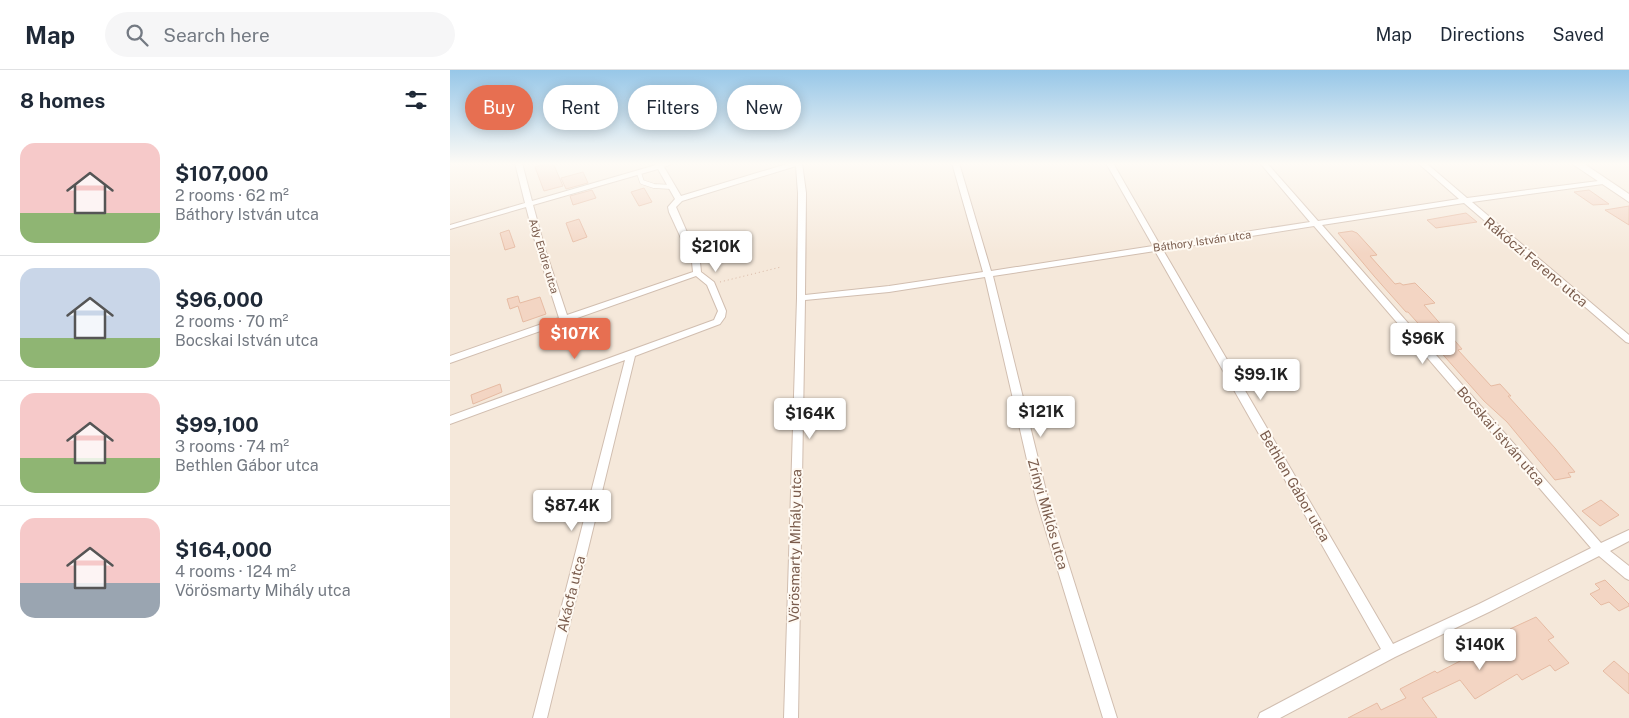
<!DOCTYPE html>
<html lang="en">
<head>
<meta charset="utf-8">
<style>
  body { margin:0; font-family:"Public Sans",sans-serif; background:#f6f6f7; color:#1f2937; height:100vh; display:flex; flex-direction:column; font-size:19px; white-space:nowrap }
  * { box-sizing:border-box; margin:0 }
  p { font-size:16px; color:#747a83 }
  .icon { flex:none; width:28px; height:28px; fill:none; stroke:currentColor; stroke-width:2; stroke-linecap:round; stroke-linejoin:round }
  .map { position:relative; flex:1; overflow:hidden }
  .details { display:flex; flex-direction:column; background:#fff; width:450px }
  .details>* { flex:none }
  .guide { position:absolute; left:15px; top:15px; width:475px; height:45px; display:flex; gap:10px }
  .price { position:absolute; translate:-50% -42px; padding:0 11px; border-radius:5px; background:#fff; color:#222; font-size:16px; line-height:32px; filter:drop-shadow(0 1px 2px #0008) }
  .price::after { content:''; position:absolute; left:50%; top:30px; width:15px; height:11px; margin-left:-8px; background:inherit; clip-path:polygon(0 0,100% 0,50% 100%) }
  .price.current { background:#e76f51; color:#fff }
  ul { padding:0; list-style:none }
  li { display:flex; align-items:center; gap:15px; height:125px; padding:0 20px }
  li+li { border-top:1px solid #e0e1e3 }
  li span { display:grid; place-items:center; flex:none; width:140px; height:100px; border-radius:15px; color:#555 }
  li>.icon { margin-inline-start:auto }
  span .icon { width:60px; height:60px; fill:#fffc; stroke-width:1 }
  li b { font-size:21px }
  h2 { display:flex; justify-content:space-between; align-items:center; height:60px; padding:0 20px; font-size:21px }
  .pill { padding:0 18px; border-radius:22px; background:#fff; box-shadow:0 2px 12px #0003; font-size:18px; line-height:45px }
  .pill.current { background:#e76f51; color:#fff }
  header { display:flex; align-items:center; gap:30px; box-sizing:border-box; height:70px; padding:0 25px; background:#fff; border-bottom:1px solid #e0e1e3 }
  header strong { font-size:24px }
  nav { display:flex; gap:28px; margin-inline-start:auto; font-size:18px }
  .search { width:350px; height:45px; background:#f6f6f7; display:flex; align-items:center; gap:12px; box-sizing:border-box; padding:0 18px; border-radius:28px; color:#747a83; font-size:19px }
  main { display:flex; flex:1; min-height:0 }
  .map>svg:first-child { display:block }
  .residential { fill:#f5e8da }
  .building { fill:#f3d5c3; stroke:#e6bba3 }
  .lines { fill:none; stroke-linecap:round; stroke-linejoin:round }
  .lane-casing { stroke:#d1beb0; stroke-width:5.5 }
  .street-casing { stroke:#d1beb0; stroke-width:2 }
  .secondary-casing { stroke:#d6c0b0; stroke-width:2 }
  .path { stroke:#d9b8a5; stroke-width:1; stroke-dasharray:1 3; stroke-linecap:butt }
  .lane { stroke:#fff; stroke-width:4 }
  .street { fill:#fff; fill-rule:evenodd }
  .secondary { fill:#fff; fill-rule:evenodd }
  .labels { text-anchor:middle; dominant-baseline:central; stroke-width:4; stroke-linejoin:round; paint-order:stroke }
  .far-street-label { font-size:11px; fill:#7a5c4d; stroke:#fffaf3 }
  .street-label { font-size:14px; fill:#7a5c4d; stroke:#fffaf3 }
</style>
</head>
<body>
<header>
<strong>Map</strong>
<div class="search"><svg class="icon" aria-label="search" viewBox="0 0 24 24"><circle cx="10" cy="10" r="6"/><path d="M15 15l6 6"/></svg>Search here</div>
<nav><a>Map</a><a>Directions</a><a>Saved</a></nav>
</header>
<main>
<section class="details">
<h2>8 homes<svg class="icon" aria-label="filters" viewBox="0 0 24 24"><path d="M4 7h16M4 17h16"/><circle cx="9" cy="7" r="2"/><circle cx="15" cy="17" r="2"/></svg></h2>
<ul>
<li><span style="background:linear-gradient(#f6c9c9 70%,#8fb573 0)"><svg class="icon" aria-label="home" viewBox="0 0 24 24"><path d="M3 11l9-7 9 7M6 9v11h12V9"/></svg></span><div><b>$107,000</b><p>2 rooms · 62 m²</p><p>Báthory István utca</p></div></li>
<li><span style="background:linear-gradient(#c9d6e8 70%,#8fb573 0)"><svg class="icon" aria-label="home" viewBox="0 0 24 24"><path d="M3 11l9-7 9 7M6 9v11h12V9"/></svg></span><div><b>$96,000</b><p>2 rooms · 70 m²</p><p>Bocskai István utca</p></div></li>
<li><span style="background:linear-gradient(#f6c9c9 65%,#8fb573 0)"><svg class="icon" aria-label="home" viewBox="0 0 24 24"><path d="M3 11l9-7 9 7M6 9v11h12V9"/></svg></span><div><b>$99,100</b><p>3 rooms · 74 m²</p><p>Bethlen Gábor utca</p></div></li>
<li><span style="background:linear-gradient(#f6c9c9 65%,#9aa5b1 0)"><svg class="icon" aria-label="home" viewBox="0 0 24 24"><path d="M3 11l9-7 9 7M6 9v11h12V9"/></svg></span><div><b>$164,000</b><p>4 rooms · 124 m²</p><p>Vörösmarty Mihály utca</p></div></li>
</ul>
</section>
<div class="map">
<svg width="1179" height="648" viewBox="0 0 1179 648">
  <rect width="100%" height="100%" fill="#fdf6ec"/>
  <rect class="residential" x="0" y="93" width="1179" height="555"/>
  <g class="building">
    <polygon points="98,93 103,93 113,116 94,121 85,97"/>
    <polygon points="133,102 138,113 116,119 111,108"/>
    <polygon points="194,118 202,132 189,136 181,122"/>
    <polygon points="142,120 146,128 123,135 120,126"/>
    <polygon points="1139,120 1159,134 1143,135 1124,122"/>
    <polygon points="1179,136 1179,155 1155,140"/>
    <polygon points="1016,143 1027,152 986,158 977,150"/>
    <polygon points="129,149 137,167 123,172 116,153"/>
    <polygon points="59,160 65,177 55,180 50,163"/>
    <polygon points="902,161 907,163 927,185 920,186 945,214 950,213 953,215 965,213 985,233 974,235 1012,279 1008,280 1041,316 1050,314 1061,326 1058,326 1105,378 1125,402 1118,403 1121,407 1105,410 1057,352 1034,331 980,270 982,269 958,242 956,242 924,206 888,163"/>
    <polygon points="68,226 70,233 90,227 96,244 73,252 68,236 60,239 57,229"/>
    <polygon points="50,314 52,322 23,334 21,325"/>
    <polygon points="1151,430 1169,445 1150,456 1132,441"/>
    <polygon points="1155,510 1179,534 1179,536 1169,541 1159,532 1151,535 1140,524 1150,519 1145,514"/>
    <polygon points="1086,547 1104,567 1098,570 1119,593 1105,601 1100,595 1072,610 1067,604 1025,629 1010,610 972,628 987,648 898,648 927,633 931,640 956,628 950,619 985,601 987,603 1064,563 1060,559"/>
    <polygon points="1164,591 1179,604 1179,624 1153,601"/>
  </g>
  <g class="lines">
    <defs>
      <polyline id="lane" points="189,103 192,112 204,116 222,117"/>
      <path id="street" d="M65 93H72L82 131 206 95 205 93H224L214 97 231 126 340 93H352L356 123 355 225 439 216 533 202 502 93H509L541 201 703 176 656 93H663L710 175 860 152 810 93H817L868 151 1009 129 968 93H976L1017 128 1156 110 1157 112 1153 114 1022 132 1179 265V273L1176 272 1014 133 872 155 1151 473 1179 460V471L1160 481 1179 496V510L1175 508 1149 486 1039 542 945 587 830 648H808L810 643 931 579 705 181 543 206 598 429 667 648H653L586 429 535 207 439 222 355 230 348 648H334L347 228 348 123 346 96 232 131 226 137 250 192 251 202 264 212 276 241 275 247 270 254 185 286 97 648H83L175 290 0 354V346L264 250 268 241 257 215 246 206 0 293V286L109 248 87 179 76 137 0 159V155L75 133ZM208 99 225 129 218 137 219 142 242 192 243 202 117 245 95 179 83 135ZM864 156 1141 478 1029 534 943 574 713 180Z"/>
      <polygon id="secondary" points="1121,93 1133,93 1179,124 1179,132"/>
    </defs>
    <use href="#lane" class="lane-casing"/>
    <use href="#street" class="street-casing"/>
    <use href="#secondary" class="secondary-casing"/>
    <polyline class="path" points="270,212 331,197"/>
    <use href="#lane" class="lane"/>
    <use href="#street" class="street"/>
    <use href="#secondary" class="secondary"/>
  </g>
  <linearGradient id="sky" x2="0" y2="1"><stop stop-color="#97c7e8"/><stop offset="0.51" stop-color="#fefbf6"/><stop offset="1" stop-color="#fefbf6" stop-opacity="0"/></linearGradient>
  <rect width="1179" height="184" fill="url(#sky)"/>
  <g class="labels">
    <g class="far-street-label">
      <text transform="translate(752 171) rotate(-8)">Báthory István utca</text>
      <text transform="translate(94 186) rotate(73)">Ady Endre utca</text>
    </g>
    <g class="street-label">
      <text transform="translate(1086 192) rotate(40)">Rákóczi Ferenc utca</text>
      <text transform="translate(1051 366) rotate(49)">Bocskai István utca</text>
      <text transform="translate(845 416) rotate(60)">Bethlen Gábor utca</text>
      <text transform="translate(598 444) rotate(74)">Zrínyi Miklós utca</text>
      <text transform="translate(345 476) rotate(-89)">Vörösmarty Mihály utca</text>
      <text transform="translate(121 524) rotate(-76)">Akácfa utca</text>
    </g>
  </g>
</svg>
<b class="price" style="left:266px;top:203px">$210K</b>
<b class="price current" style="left:125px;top:290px">$107K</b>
<b class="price" style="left:973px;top:295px">$96K</b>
<b class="price" style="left:811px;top:331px">$99.1K</b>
<b class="price" style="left:591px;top:368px">$121K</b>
<b class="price" style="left:360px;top:370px">$164K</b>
<b class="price" style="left:122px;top:462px">$87.4K</b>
<b class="price" style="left:1030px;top:601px">$140K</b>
<div class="guide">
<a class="pill current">Buy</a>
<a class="pill">Rent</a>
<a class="pill">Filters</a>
<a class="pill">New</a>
</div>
</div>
</main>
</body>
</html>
